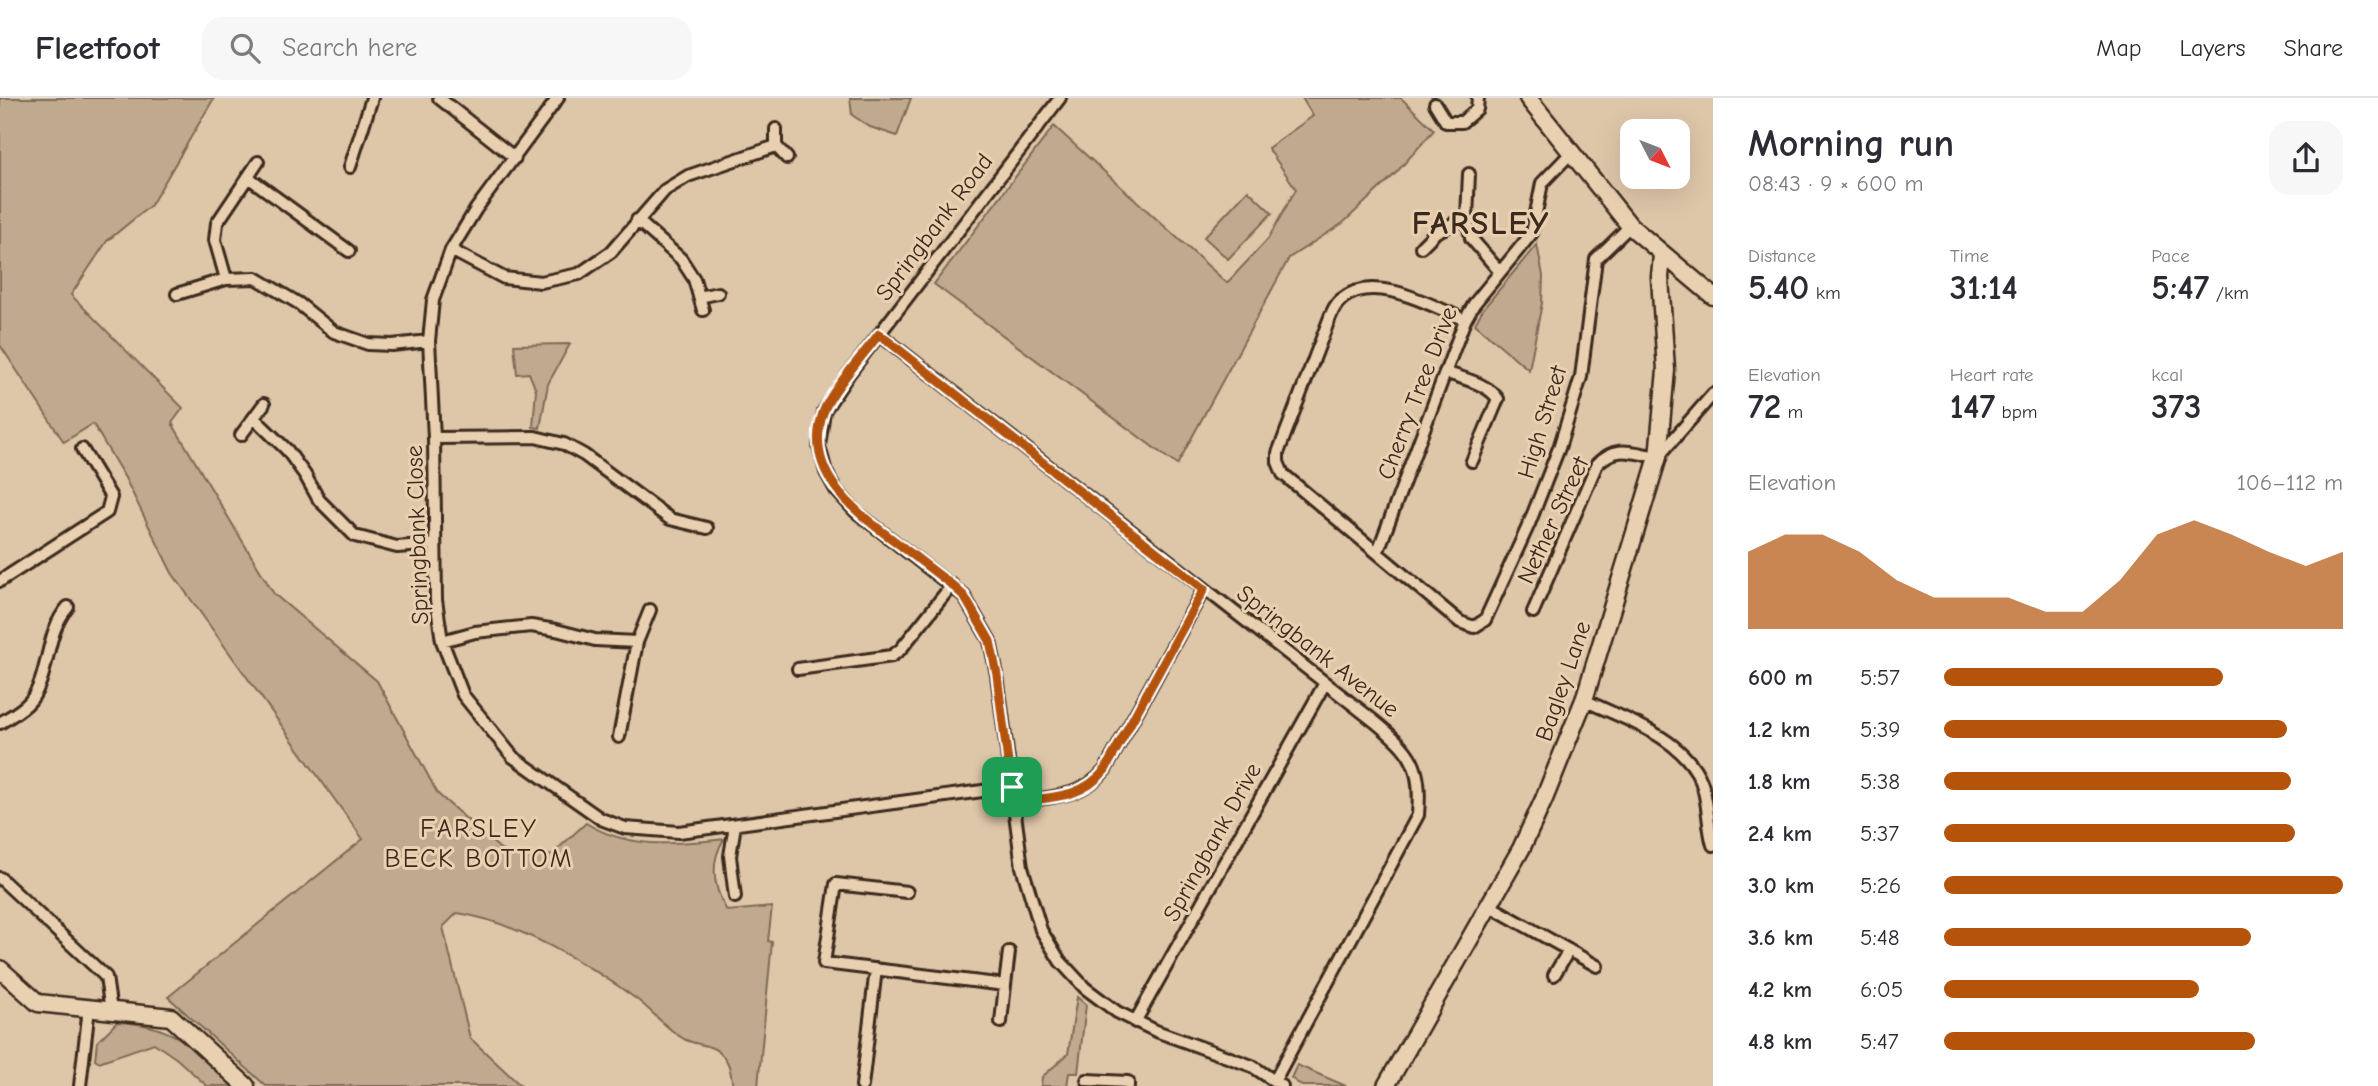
<!DOCTYPE html>
<html lang="en">
<head>
<meta charset="utf-8">
<style>
	:root { --surface:#fff; --page:#f7f7f7; --text:#2b2b33; --muted:#7c7c81; --line:#e1e1e2; --accent:#b45309 }
	body { margin:0; font-family:"Comic Neue",sans-serif; background:var(--page); color:var(--text); height:100vh; display:flex; flex-direction:column; font-size:26px; white-space:nowrap }
	* { box-sizing:border-box; margin:0 }
	p { font-size:23px; color:var(--muted) }
	.icon { flex:none; width:38px; height:38px; fill:none; stroke:currentColor; stroke-width:2; stroke-linecap:round; stroke-linejoin:round }
	.map { position:relative; flex:1; overflow:hidden }
	.panel { display:flex; flex-direction:column; background:var(--surface); width:665px }
	.panel>* { flex:none }
	.needle { width:46px; rotate:132deg }
	.tools { position:absolute; left:1620px; top:21px; display:grid; gap:14px }
	.tools a { display:grid; place-items:center; width:70px; height:70px; border-radius:14px; background:var(--surface); box-shadow:0 7px 28px #0002; font-size:35px }
	.pin { position:absolute; display:grid; place-items:center; width:60px; height:60px; color:#fff; margin:-30px; border-radius:14px; box-shadow:0 4px 10px #0006 }
	.round { display:grid; place-items:center; flex:none; width:74px; height:74px; border-radius:21px; background:var(--page) }
	.head { display:flex; align-items:center; justify-content:space-between; height:119px; padding:0 35px }
	h1 { font-size:38px; font-weight:800; line-height:52px }
	.stats { display:grid; grid-template-columns:repeat(3,1fr); gap:10px; height:119px; padding:7px 35px }
	.stats div { display:grid; align-content:center }
	.stats b { font-size:35px; font-weight:800 }
	.stats small { font-size:19px; font-weight:400 }
	.stats p { font-size:19px }
	.chart { height:196px; padding:14px 35px }
	.chart p { display:flex; justify-content:space-between }
	.chart svg { width:100%; height:126px; margin-top:7px; fill:var(--accent); opacity:.7 }
	ul { padding:0 35px; list-style:none; font-size:23px }
	li { display:grid; grid-template-columns:112px 84px 1fr; align-items:center; height:52px }
	li i { height:18px; border-radius:9px; background:var(--accent) }
	header { display:flex; align-items:center; gap:42px; box-sizing:border-box; height:98px; padding:0 35px; background:var(--surface); border-bottom:2px solid var(--line) }
	header strong { font-size:33px }
	nav { display:flex; gap:38px; margin-inline-start:auto; font-size:24px }
	.search { width:490px; height:63px; background:var(--page); display:flex; align-items:center; gap:18px; box-sizing:border-box; padding:0 24px; border-radius:21px; color:var(--muted); font-size:26px }
	main { display:flex; flex:1; min-height:0 }
	.map>svg:first-child { display:block }
	.green { fill:#c0a98f; stroke:#7e6a56; stroke-width:2 }
	.lines { fill:none; stroke-linecap:round; stroke-linejoin:round }
	.street-casing { stroke:#3b2a1e; stroke-width:16 }
	.secondary-casing { stroke:#3b2a1e; stroke-width:21 }
	.street { stroke:#e9d0b1; stroke-width:10 }
	.secondary { stroke:#e9d0b1; stroke-width:16 }
	.route-casing { stroke:#fff; stroke-width:14 }
	.route { stroke:#b45309; stroke-width:9 }
	.labels { text-anchor:middle; dominant-baseline:central; stroke-width:6; stroke-linejoin:round; paint-order:stroke }
	.street-label { font-size:24px; fill:#3b2a1e; stroke:#e9d0b1 }
	.neighbourhood-label { font-size:26px; letter-spacing:2px; fill:#3b2a1e; stroke:#e9d0b1 }
	.district-label { font-size:32px; font-weight:bold; letter-spacing:2px; fill:#3b2a1e; stroke:#e9d0b1 }
</style>
</head>
<body>
<header>
<strong>Fleetfoot</strong>
<div class="search"><svg class="icon" aria-label="search" viewBox="0 0 24 24"><circle cx="10" cy="10" r="6"/><path d="M15 15l6 6"/></svg>Search here</div>
<nav><a>Map</a><a>Layers</a><a>Share</a></nav>
</header>
<main>
<div class="map">
<svg width="1713" height="988" viewBox="0 0 1713 988">
	<rect width="100%" height="100%" fill="#dec6a8"/>
	<filter id="ink" filterUnits="userSpaceOnUse"><feTurbulence type="fractalNoise" baseFrequency=".0143" numOctaves="2"/><feDisplacementMap in="SourceGraphic" scale="14" xChannelSelector="R" yChannelSelector="G"/><feConvolveMatrix kernelMatrix="1 2 1 2 8 2 1 2 1" color-interpolation-filters="sRGB"/></filter>
	<g filter="url(#ink)">
		<!-- green -->
		<path class="green" d="M0,0H214L151,107L107,143L71,197L183,310L172,325L274,496L377,583L438,696L505,755L551,757L586,725C629,752 677,746 724,741C709,765 713,789 727,813L772,809L768,843L772,844L758,988H733C731,980 731,968 726,962C714,944 700,949 684,941C668,932 654,915 639,903C594,869 513,822 457,815L443,829L470,940L521,988H266L168,899L363,741L172,475L125,380L93,326L64,344L0,247Z
			M850,0H911L897,38L870,29L852,17Z
			M1302,0H1401L1434,32L1395,76L1343,125L1289,160L1177,367L934,186L1054,28L1227,185L1268,141L1296,91L1268,50L1313,18Z
			M1248,92L1272,115L1228,161L1204,139Z
			M1537,146L1543,178L1542,205L1529,272L1475,226L1483,211Z
			M570,246L548,286L540,330L533,329L536,292L529,275L517,276L514,247Z
			M1077,899L1086,907L1078,975H1069L1067,988H1041L1042,979L1068,956Z
			M117,924C176,926 195,951 235,988H207L177,961L154,945L99,964L95,961L97,944Z
			M1297,967L1346,988H1302L1291,980Z"/>
		<g class="lines">
			<!-- street casing -->
			<g class="street-casing">
				<path id="street" d="M439,0L515,60
					M558,0L476,111L451,152L433,202L429,243L434,340L436,502L442,543L463,597L513,659L601,721L625,730L679,734L1012,689
					M1060,0L848,277L824,313L819,348L826,374L836,392L855,413L964,498L990,543L997,577L1022,769L1041,832L1060,863L1085,890L1117,914L1156,933L1252,968L1282,988
					M1435,6L1446,24H1462L1477,11L1478,0
					M776,48V31
					M350,69L372,0
					M1469,76L1467,119L1471,140L1500,174
					M248,79L349,153
					M637,122L681,161L694,181L703,212
					M1421,149L1436,134L1467,119
					M451,152L504,180L541,184L579,176L611,154L665,92L688,78L776,48L787,60
					M226,181L215,142L217,125L258,64
					M177,196L226,181L256,180L298,205L334,234L368,246L392,247L429,243
					M699,199L718,195
					M1465,222C1432,208 1374,174 1342,201C1336,205 1333,212 1330,219L1278,355V364L1283,376L1460,524L1474,529L1485,522L1529,426L1559,350L1581,279L1596,161L1630,128
					M879,236L1374,623C1412,654 1422,667 1418,717L1275,982
					M1445,274C1463,281 1487,285 1498,301L1472,363
					M254,320L287,352L305,377L319,402L355,438L397,449L435,446
					M241,337L264,306
					M434,340L535,339L564,346L584,357L670,421L707,430
					M1378,453L1465,222L1474,206L1532,135L1542,85L1571,55
					M0,483L107,414L111,399L82,351
					M1533,514L1597,366C1617,346 1632,355 1658,359L1713,296
					M442,543L475,534L531,528L556,532L595,542L637,544
					M798,571L892,558L901,551L952,487
					M1584,602C1624,621 1683,639 1701,683C1709,703 1707,727 1713,747
					M0,625C11,618 23,612 31,602C50,577 45,534 68,509
					M619,639L637,544L650,512
					M1013,704C1048,699 1081,701 1105,672L1204,491
					M0,780L106,879L111,913
					M907,794L836,786L824,865L1005,887L1009,854
					M735,799L730,758L735,727
					M1490,808L1597,868
					M1554,877L1569,852
					M1001,924L1005,887
					M1135,924L1325,585
					M1087,982L1128,984V988
					M80,988L89,910
					M862,988L876,871"/>
			</g>
			<!-- secondary casing -->
			<g class="secondary-casing">
				<path id="secondary" d="M1528,0L1630,128L1713,198
					M0,871L38,905L171,919L246,988
					M1386,988L1521,751L1544,701L1584,602L1658,359L1666,272L1660,179L1662,157"/>
			</g>
			<!-- street -->
			<use href="#street" class="street"/>
			<!-- secondary -->
			<use href="#secondary" class="secondary"/>
		</g>
	</g>
	<g class="lines" filter="url(#ink)">
		<!-- route casing -->
		<g class="route-casing">
			<path id="route" d="M879,236L1204,491L1105,672C1081,702 1048,699 1013,704L997,577L990,543L964,498L952,487C932,472 912,456 892,441C852,411 803,373 823,315C830,294 865,255 879,236Z"/>
		</g>
		<!-- route -->
		<use href="#route" class="route"/>
	</g>
	<g class="labels">
		<!-- street labels -->
		<g class="street-label">
			<text transform="translate(934 129) rotate(-53)">Springbank Road</text>
			<text transform="translate(1417 295) rotate(-69)">Cherry Tree Drive</text>
			<text transform="translate(1542 324) rotate(-73)">High Street</text>
			<text transform="translate(1553 422) rotate(-65)">Nether Street</text>
			<text transform="translate(417 437) rotate(-92)">Springbank Close</text>
			<text transform="translate(1318 553) rotate(38)">Springbank Avenue</text>
			<text transform="translate(1563 583) rotate(-71)">Bagley Lane</text>
			<text transform="translate(1212 744) rotate(-61)">Springbank Drive</text>
		</g>
		<!-- neighbourhood labels -->
		<g class="neighbourhood-label">
			<text x="479" y="731">FARSLEY<tspan x="479" dy="30">BECK BOTTOM</tspan></text>
		</g>
		<!-- district labels -->
		<g class="district-label">
			<text x="1481" y="125">FARSLEY</text>
		</g>
	</g>
</svg>
<div class="tools">
<a><svg class="needle" viewBox="-14 -14 28 28"><path d="M0-13l5 13h-10z" fill="#e53935"/><path d="M0 13l5-13h-10z" fill="#7c7c81"/></svg></a>
</div>
<div class="pin" style="left:1012px;top:689px;background:#1e9e55"><svg class="icon" aria-label="arrive" viewBox="0 0 24 24"><path d="M6 21V4h12l-3 4 3 4H6"/></svg></div>
</div>
<section class="panel">
<div class="head"><div><h1>Morning run</h1><p>08:43 · 9 × 600 m</p></div><a class="round"><svg class="icon" aria-label="share" viewBox="0 0 24 24"><path d="M12 15V3M7 8l5-5 5 5M5 13v7h14v-7"/></svg></a></div>
<div class="stats">
<div><p>Distance</p><b>5.40<small> km</small></b></div>
<div><p>Time</p><b>31:14</b></div>
<div><p>Pace</p><b>5:47<small> /km</small></b></div>
</div>
<div class="stats">
<div><p>Elevation</p><b>72<small> m</small></b></div>
<div><p>Heart rate</p><b>147<small> bpm</small></b></div>
<div><p>kcal</p><b>373</b></div>
</div>
<div class="chart"><p><span>Elevation</span>106–112 m</p>
<svg viewBox="0 0 160 44" preserveAspectRatio="none"><path d="M0 44V17L10 11L20 11L30 17L40 27L50 33L60 33L70 33L80 38L90 38L100 27L110 11L120 6L130 11L140 17L150 22L160 17V44z"/></svg>
</div>
<ul>
<li><b>600 m</b>5:57<i style="width:70%"></i></li>
<li><b>1.2 km</b>5:39<i style="width:86%"></i></li>
<li><b>1.8 km</b>5:38<i style="width:87%"></i></li>
<li><b>2.4 km</b>5:37<i style="width:88%"></i></li>
<li><b>3.0 km</b>5:26<i style="width:100%"></i></li>
<li><b>3.6 km</b>5:48<i style="width:77%"></i></li>
<li><b>4.2 km</b>6:05<i style="width:64%"></i></li>
<li><b>4.8 km</b>5:47<i style="width:78%"></i></li>
</ul>
</section>
</main>
</body>
</html>
